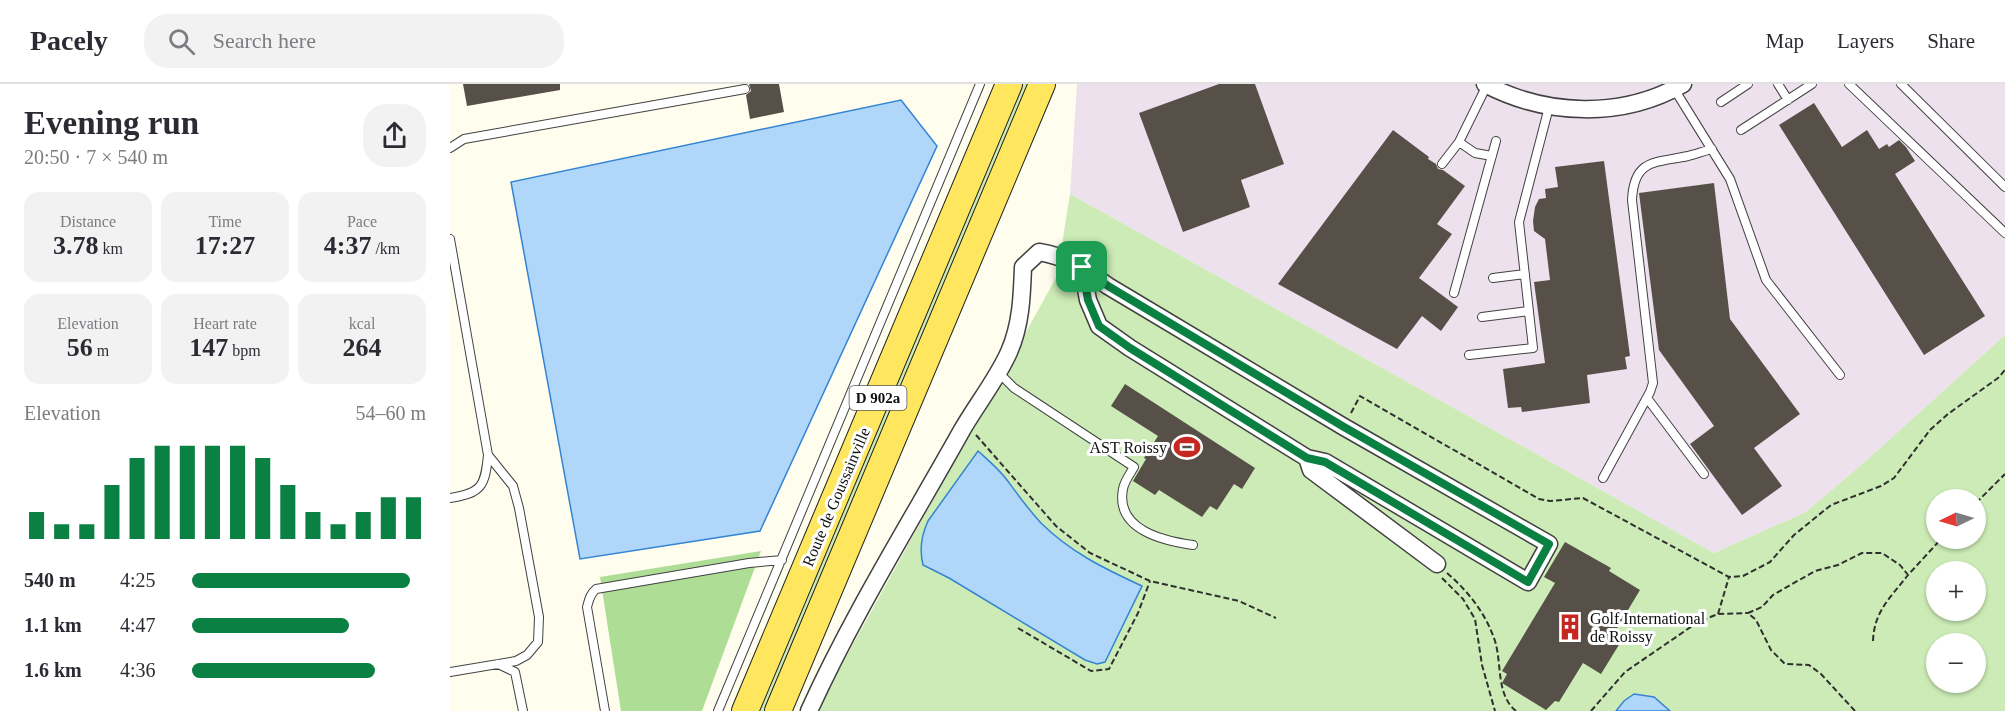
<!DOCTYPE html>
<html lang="en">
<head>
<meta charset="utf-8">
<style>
	:root { --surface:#fff; --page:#f2f2f3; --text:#2b2b33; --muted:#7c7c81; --line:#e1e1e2; --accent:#0b8043 }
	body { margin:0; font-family:Georgia,serif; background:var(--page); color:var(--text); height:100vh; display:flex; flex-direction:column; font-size:22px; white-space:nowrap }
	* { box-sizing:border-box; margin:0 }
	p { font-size:20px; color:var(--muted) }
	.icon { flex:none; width:33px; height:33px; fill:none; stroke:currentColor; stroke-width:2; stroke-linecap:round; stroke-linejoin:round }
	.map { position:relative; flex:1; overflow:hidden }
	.panel { display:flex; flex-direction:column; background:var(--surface); width:450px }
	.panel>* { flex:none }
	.needle { width:39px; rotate:265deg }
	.fabs { position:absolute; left:1476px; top:405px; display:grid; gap:12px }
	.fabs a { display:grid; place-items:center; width:60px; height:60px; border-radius:50%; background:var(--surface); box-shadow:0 2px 4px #0004; font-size:30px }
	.pin { position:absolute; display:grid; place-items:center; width:51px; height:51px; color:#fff; margin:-26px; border-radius:12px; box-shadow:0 3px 9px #0006 }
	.round { display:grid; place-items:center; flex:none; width:63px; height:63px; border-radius:24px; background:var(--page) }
	.head { display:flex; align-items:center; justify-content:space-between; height:102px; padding:0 24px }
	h1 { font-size:33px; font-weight:800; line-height:45px }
	.stats { display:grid; grid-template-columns:repeat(3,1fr); gap:9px; height:102px; padding:6px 24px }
	.stats div { display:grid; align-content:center; border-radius:15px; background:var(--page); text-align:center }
	.stats b { font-size:26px; font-weight:800 }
	.stats small { font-size:16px; font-weight:400 }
	.stats p { font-size:16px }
	.chart { height:168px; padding:12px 24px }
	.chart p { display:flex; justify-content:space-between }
	.chart svg { width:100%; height:108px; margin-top:6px; stroke:var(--accent); stroke-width:6 }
	ul { padding:0 24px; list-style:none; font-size:20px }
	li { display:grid; grid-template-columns:96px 72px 1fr; align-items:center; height:45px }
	li i { height:15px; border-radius:8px; background:var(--accent) }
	header { display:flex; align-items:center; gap:36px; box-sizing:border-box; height:84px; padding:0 30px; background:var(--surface); border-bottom:2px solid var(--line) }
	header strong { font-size:28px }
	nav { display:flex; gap:33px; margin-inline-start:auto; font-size:21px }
	.search { width:420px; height:54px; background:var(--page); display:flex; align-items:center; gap:15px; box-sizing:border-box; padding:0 21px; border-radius:24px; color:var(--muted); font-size:22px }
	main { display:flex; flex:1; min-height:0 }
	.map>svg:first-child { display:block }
	.industrial { fill:#ede1ed }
	.green { fill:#ccebb6; fill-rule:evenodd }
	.forest { fill:#aedd95 }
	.water { fill:#b0d7f9; stroke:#3484d3; stroke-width:1.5 }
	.building { fill:#575049 }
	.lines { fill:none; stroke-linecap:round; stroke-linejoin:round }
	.lane-casing { stroke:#414141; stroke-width:10 }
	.street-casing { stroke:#414141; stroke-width:19 }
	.primary-casing { stroke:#1f1f1f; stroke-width:28 }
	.path { stroke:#303030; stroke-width:2; stroke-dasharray:6 3; stroke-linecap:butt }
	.lane { stroke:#fff; stroke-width:8 }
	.street { stroke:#fff; stroke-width:16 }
	.primary { stroke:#fee75f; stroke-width:26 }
	.route-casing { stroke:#fff; stroke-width:12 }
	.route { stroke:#0b8043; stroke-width:8 }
	.labels { text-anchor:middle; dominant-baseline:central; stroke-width:6; stroke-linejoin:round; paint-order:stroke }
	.shield { fill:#fff; stroke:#565656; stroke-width:1.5 }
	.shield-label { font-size:15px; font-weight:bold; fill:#0e0e0e }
	.poi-label { font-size:16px; fill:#0e0e0e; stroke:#fff; text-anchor:end }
	.street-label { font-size:16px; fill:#0e0e0e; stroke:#fff }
</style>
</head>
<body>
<header>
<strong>Pacely</strong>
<div class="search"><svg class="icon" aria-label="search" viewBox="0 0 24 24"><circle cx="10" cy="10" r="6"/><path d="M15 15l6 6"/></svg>Search here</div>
<nav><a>Map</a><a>Layers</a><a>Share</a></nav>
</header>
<main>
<section class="panel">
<div class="head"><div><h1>Evening run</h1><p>20:50 · 7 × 540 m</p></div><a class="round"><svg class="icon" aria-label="share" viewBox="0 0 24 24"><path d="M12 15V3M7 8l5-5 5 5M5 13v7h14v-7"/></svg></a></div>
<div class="stats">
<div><p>Distance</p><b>3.78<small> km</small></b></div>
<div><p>Time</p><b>17:27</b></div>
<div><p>Pace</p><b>4:37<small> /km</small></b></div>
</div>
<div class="stats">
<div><p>Elevation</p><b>56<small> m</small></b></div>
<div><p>Heart rate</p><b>147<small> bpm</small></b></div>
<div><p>kcal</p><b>264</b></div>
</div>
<div class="chart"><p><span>Elevation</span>54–60 m</p>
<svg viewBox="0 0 160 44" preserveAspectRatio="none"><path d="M5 44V33M15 44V38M25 44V38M35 44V22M45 44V11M55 44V6M65 44V6M75 44V6M85 44V6M95 44V11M105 44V22M115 44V33M125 44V38M135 44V33M145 44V27M155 44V27"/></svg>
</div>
<ul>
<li><b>540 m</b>4:25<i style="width:93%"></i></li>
<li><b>1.1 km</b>4:47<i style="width:67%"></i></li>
<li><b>1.6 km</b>4:36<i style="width:78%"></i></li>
</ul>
</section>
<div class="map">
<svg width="1555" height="627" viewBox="0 0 1555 627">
	<rect width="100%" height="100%" fill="#fffdee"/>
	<!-- industrial -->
	<path class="industrial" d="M627,0H1555V251L1417,376L1356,428L1264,469L620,110Z"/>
	<!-- green -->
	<path class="green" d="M566,0H583L322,627H303Z
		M620,110L1264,469L1356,428L1417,376L1555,251V627H366L607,192ZM1486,416H1526V454H1486ZM1486,488H1526V526H1486ZM1486,560H1526V598H1486Z"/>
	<!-- forest -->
	<path class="forest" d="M311,467L252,627H171L150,493Z"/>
	<!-- water -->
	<path class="water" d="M451,16L487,62L310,447L130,475L61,98Z
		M528,367C538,376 549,385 557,396C568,411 578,425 591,439C620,468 655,485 692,502L655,578L647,580L635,576L499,494L473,481C469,465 471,452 478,437Z
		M1184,610L1204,613L1220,627H1166L1174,617Z"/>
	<!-- building -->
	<path class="building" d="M13,0H110V6L17,22Z
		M299,0H329L334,28L300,35L296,11L301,7Z
		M769,0H805L834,80L791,96L800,123L733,148L689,29Z
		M1364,19L1392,63L1417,46L1429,65L1437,60L1439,63L1449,56L1456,63L1465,77L1445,90L1535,232L1474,271L1329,41Z
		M943,46L979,73L978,75L986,80L988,85L993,86L1015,102L987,140L1002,150L969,194L1008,223L991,247L972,232L947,265L828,200Z
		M1154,77L1180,272L1175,273L1177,285L1137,291L1140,319L1072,328L1071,323L1058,324L1053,285L1095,279L1084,198L1100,196L1095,155L1084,147L1083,137L1085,123L1089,115L1096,114L1095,105L1108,103L1105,83Z
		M1264,99L1280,235L1350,330L1304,364L1332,402L1292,431L1240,360L1264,342L1209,266L1189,109Z
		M675,300L805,384L792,405L784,400L767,426L760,422L752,433L709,406L705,411L683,397L696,375L694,374L708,352L661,322Z
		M1115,458L1161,484L1159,487L1190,506L1166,546L1175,551L1151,590L1133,579L1109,618L1105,617L1096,626L1052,599L1057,590L1052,587L1105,499L1094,493Z"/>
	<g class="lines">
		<!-- lane casing -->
		<g class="lane-casing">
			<path id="lane" d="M1328,0L1338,16
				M1399,0L1555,149
				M1451,0L1555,103
				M1223,3L1280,95L1316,196L1390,291
				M1271,18L1298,0
				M1291,46L1362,0
				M1009,58L1025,69L1042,72
				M0,64L14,55L295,5
				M992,80L1009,58L1037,1
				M0,155L38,371L63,402L69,424L89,533L88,558L77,571L66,577L0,588
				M1043,194L1075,190
				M1004,209L1046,57
				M1032,233L1079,227
				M1019,271L1083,264L1069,138L1099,23
				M548,288L564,304L684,383C680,390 674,398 673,405C665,446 714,457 743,461
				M1197,314L1254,390
				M1153,394L1200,308L1203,299L1182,116C1184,74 1206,79 1238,72C1246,70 1254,67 1262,65
				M0,414C32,409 35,402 38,371
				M48,580L65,588L73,627
				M155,627L137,523C139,516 140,510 146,505L299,479L332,476
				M268,627L530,0"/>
		</g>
		<!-- street casing -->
		<g class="street-casing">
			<path id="street" d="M1035,0C1096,32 1172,35 1233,0
				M857,374L861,386L987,480
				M359,627C403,530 460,439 512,346C527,320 547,295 559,268C571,241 572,212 573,183L589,168C616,172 636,186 658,202L894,343L1099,460L1078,498L875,378L857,374L680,264L649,242L638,216L632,183"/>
		</g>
		<!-- primary casing -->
		<g class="primary-casing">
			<path id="primary" d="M295,627L559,0
				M328,627L592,0"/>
		</g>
		<!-- path -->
		<path class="path" d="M901,329L910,312L1089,415L1100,417L1133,414L1279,493L1293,492L1320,478L1344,451L1381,421L1431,402L1444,394L1480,346L1498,330L1548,294L1555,286
			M526,351L606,442L640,469L700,497L789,517L826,534
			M1526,419L1555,390
			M997,489C1019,508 1036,530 1045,557C1052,580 1046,611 1066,627
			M992,494L1013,515L1025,535L1032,581L1045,627
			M1268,530L1279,493
			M568,544L641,587L659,585L688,529L700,497
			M1423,557C1424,527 1441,513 1458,491
			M1141,627L1175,588L1248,538L1268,530L1298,529
			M1405,627L1371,590L1359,581L1335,580L1321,566L1306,536L1298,529L1312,523L1323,511L1365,487L1388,481L1412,469H1432L1450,481L1458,491L1492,454"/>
		<!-- lane -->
		<use href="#lane" class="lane"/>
		<!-- street -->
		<use href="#street" class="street"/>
		<!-- primary -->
		<use href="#primary" class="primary"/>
	</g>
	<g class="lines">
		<!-- route casing -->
		<g class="route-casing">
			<path id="route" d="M632,183L658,202L894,343L1099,460L1078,498L875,378L857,374L680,264L649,242L638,216Z"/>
		</g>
		<!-- route -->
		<use href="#route" class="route"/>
	</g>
	<!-- icons -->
	<defs>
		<g id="stadium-bare" transform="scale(2.07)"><path d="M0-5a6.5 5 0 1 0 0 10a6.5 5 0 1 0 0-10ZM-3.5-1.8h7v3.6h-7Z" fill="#c42820" stroke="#fff" stroke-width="2.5" paint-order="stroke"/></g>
		<g id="building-bare" transform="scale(2.07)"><path d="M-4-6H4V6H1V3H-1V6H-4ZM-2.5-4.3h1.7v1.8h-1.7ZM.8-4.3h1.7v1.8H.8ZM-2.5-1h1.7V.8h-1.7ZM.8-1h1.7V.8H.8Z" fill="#c42820" stroke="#fff" stroke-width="2.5" paint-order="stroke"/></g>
	</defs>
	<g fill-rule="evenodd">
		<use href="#stadium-bare" x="737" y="363"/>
		<use href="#building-bare" x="1120" y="543"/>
	</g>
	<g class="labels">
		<!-- shield labels -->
		<rect class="shield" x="399.5" y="302" width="57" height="24" rx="4.5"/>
		<g class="shield-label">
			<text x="428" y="314">D 902a</text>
		</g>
		<!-- poi labels -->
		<g class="poi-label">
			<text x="717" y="363">AST Roissy</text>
			<text x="1140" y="534" text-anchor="start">Golf International<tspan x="1140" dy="18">de Roissy</tspan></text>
		</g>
		<!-- street labels -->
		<g class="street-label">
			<text transform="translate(386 413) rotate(-67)">Route de Goussainville</text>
		</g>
	</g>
</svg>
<div class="fabs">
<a><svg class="needle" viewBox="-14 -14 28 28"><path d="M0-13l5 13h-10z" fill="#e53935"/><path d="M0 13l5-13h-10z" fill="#7c7c81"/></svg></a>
<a>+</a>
<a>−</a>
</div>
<div class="pin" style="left:632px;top:183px;background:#1e9e55"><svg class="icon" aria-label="arrive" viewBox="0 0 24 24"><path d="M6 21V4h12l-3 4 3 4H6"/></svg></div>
</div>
</main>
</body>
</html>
